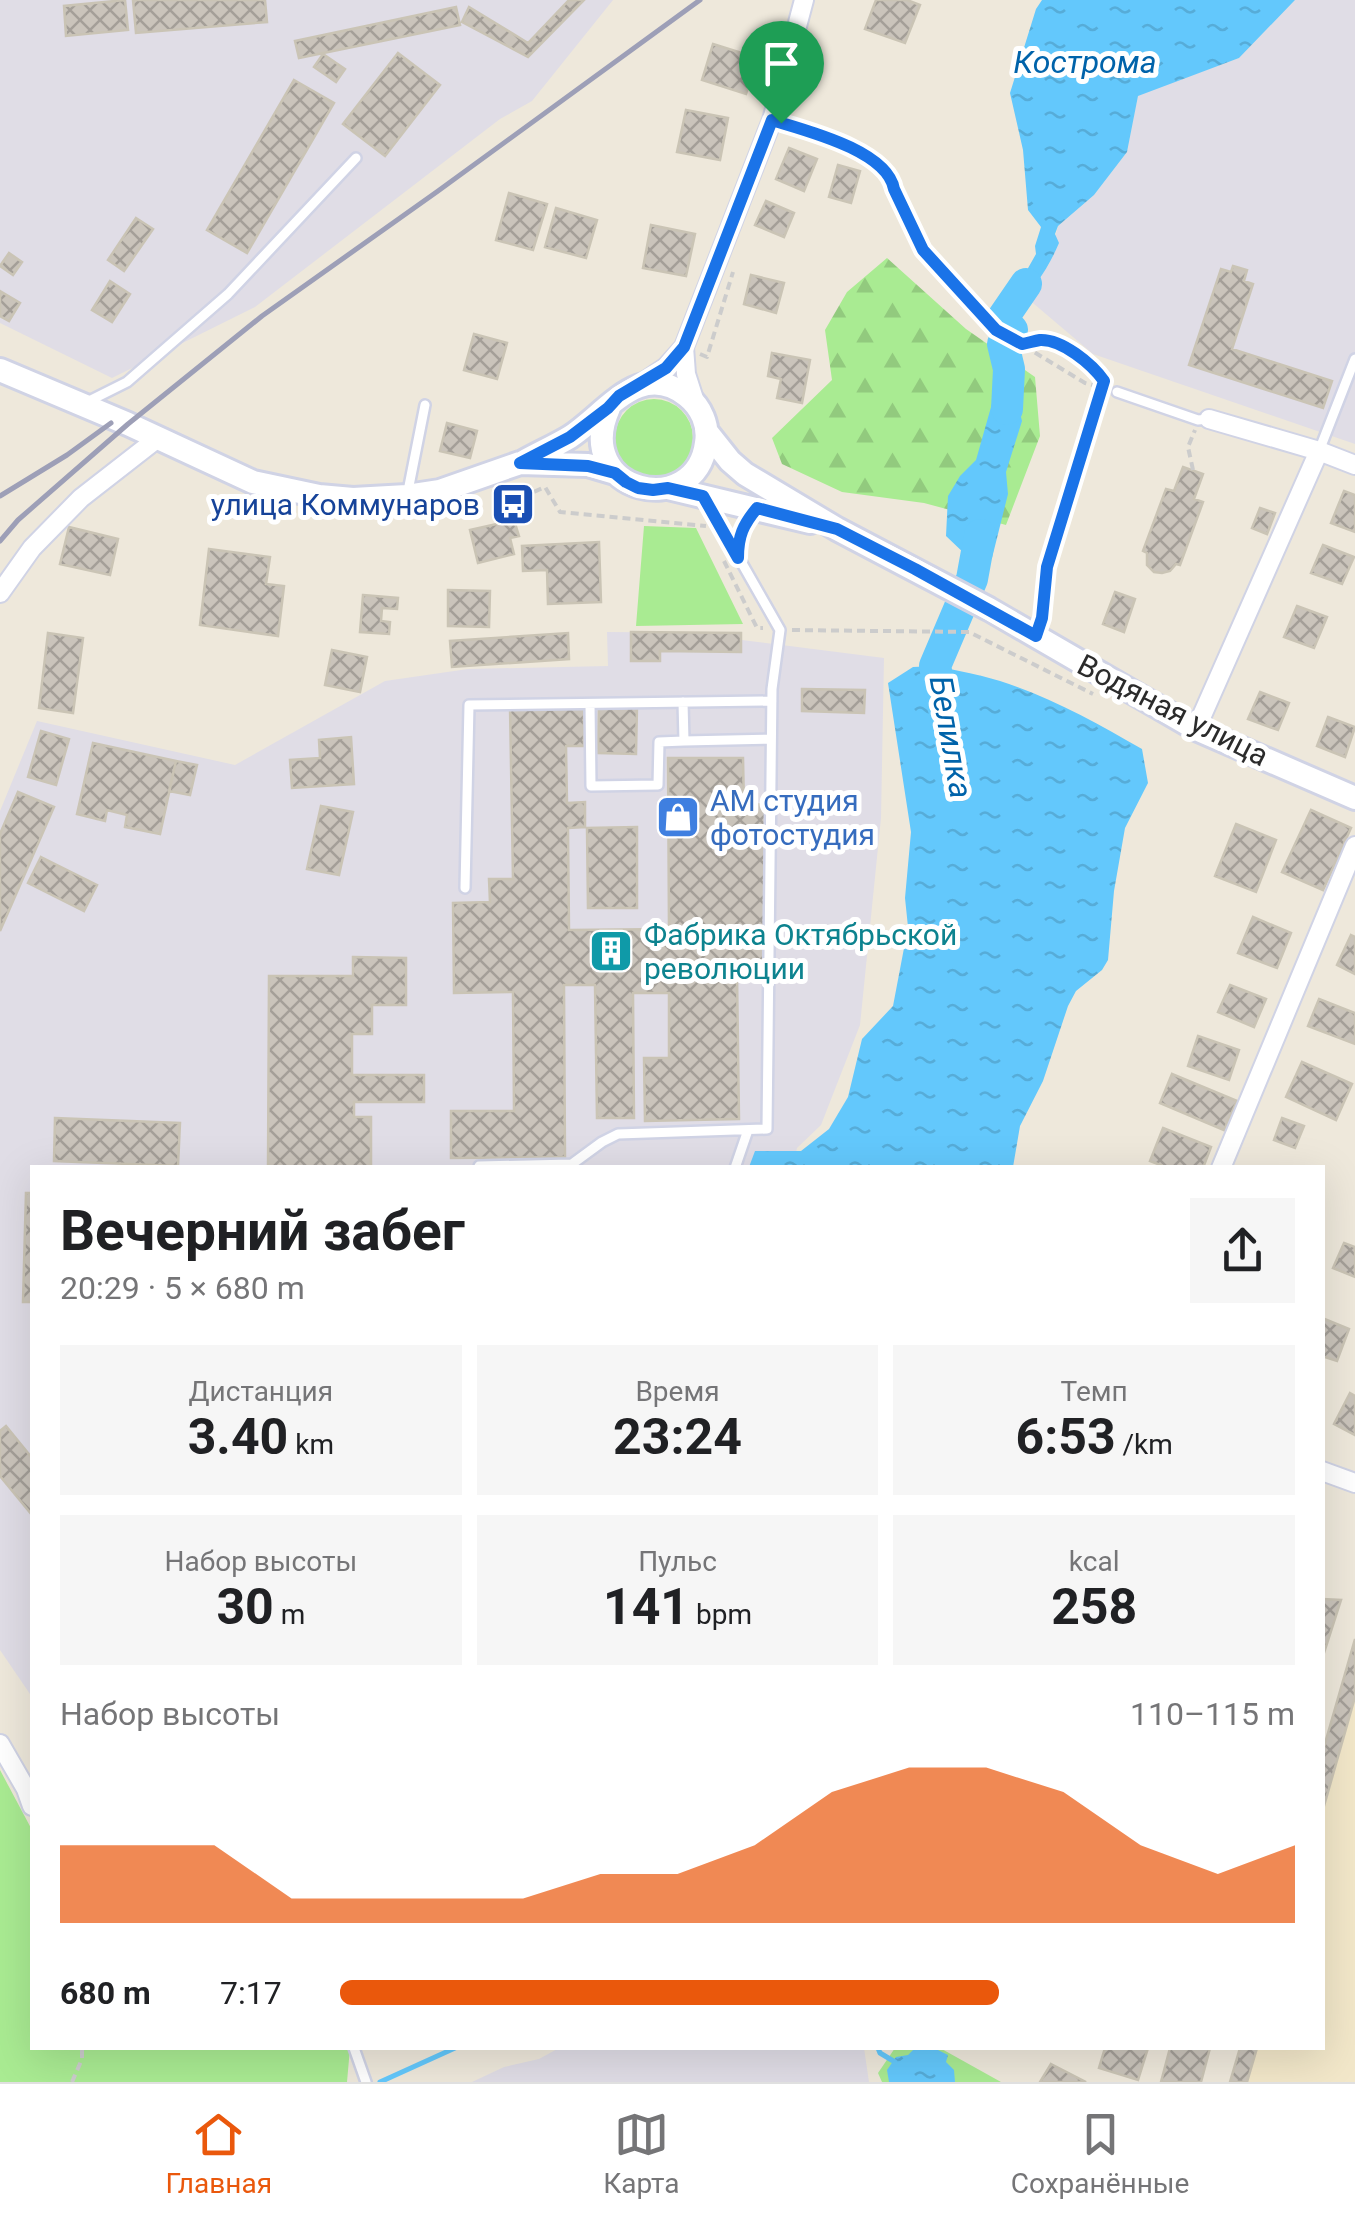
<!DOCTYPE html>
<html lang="ru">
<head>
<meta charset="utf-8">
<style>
	:root { --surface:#fff; --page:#f6f6f6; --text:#202124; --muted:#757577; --line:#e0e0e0; --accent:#ea580c }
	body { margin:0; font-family:Roboto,sans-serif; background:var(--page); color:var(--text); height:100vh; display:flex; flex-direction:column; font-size:38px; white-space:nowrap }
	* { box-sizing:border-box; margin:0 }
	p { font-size:32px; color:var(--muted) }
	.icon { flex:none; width:55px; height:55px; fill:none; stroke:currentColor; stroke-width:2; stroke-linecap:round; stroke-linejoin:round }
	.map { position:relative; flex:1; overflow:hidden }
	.details { position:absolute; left:30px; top:1165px; width:1295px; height:885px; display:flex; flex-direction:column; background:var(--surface); border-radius:0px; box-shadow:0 10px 40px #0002 }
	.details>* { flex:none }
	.pin { position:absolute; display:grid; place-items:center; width:85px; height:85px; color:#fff; margin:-102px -42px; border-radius:50% 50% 50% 0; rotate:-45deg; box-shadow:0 0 10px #0007 }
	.pin .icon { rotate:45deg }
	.round { display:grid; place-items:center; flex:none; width:105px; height:105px; border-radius:0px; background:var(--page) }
	.headline { display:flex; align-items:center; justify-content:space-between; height:170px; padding:0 30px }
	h1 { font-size:55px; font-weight:700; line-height:75px }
	.figures { display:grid; grid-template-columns:repeat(3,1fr); gap:15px; height:170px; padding:10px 30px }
	.figures div { display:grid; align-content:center; border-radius:0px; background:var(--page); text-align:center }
	.figures b { font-size:50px; font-weight:700 }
	.figures small { font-size:28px; font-weight:400 }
	.figures p { font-size:28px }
	.chart { height:280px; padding:20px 30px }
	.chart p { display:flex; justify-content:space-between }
	.chart svg { width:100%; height:180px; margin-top:10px; fill:var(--accent); opacity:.7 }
	ul { padding:0 30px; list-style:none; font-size:32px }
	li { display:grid; grid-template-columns:160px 120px 1fr; align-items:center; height:75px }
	li i { height:25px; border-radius:12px; background:var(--accent) }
	.tab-bar { display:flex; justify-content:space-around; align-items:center; height:140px; border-top:2px solid var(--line); background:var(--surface); font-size:28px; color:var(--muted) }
	.tab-bar a { display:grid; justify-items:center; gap:5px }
	.tab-bar .active { color:var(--accent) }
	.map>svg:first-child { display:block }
	.industrial { fill:#e0dde6 }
	.education { fill:#f2e7c9 }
	.grass { fill:#a9eb92 }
	.forest { fill:url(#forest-firs) }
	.water { fill:url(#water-ripples) }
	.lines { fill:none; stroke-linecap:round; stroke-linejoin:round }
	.stream { stroke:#63c8fc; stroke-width:5 }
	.river { stroke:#63c8fc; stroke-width:32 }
	.building { fill:url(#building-cross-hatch); stroke:#cac4b5; stroke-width:2.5 }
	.lane-casing { stroke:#d0d3e5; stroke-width:14 }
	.street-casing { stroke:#d0d3e5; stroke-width:22 }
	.secondary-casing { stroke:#d0d3e5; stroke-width:28 }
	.path { stroke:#ccc; stroke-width:4; stroke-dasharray:8 5; stroke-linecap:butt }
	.lane { stroke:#fff; stroke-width:9 }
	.street { stroke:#fff; stroke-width:18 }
	.secondary { stroke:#fff; stroke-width:22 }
	.rail { stroke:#9d9fb7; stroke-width:5 }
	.route-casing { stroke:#fff; stroke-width:20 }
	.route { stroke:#1a73e8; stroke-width:12 }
	.labels { text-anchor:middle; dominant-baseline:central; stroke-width:10; stroke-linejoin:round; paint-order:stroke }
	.transit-label { font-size:30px; fill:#164399; stroke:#fff; text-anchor:end }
	.street-label { font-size:30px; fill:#2b2b2b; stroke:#fff }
	.shop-label { font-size:30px; fill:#366cbe; stroke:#fff; text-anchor:start }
	.culture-label { font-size:30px; fill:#0d838f; stroke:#fff; text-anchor:start }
	.water-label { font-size:32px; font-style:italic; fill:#0063aa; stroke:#fff }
</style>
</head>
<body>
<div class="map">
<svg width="1355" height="2082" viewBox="0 0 1355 2082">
	<defs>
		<pattern id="forest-firs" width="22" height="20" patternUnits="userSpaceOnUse" patternTransform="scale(2.5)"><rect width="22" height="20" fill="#a9eb92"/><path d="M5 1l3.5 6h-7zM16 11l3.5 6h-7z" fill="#92ca7e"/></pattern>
		<pattern id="water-ripples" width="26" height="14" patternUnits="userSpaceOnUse" patternTransform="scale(2.5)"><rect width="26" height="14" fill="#63c8fc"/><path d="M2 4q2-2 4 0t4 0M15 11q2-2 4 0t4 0" fill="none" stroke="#56acd8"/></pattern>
		<pattern id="building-cross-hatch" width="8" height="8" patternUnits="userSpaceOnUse" patternTransform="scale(2.5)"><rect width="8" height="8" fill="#cac4bb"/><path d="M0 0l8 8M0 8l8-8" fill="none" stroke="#a49f98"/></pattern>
	</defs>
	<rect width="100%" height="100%" fill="#eee8db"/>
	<!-- industrial -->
	<path class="industrial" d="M0,0H613L532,101L500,119L255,307L112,378L0,323Z
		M1295,0H1355V444L1093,354L1027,298L1049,264L1058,226L1094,195L1127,152L1138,95L1239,58Z
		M607,632L741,633L742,640L884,658L881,818L860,1025L821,1125L797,1148L793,1167L32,1168V1697L0,1650V811L37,721L235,765L385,681L468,669L608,666Z
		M559,2048H864L869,2082H472L504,2067L539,2059Z"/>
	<!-- education -->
	<path class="education" d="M1355,1697V2082H1247L1257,2048H1322L1323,1813Z"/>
	<!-- grass -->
	<path class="grass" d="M615 438a39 39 0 1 1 78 0a39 39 0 1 1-78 0Z
		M644,526L696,528L743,624L636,626Z
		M0,1770L32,1830V2048H350L347,2082H0Z
		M895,2048H940L1001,2082H882L878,2073Z"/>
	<!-- forest -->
	<path class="forest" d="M887,258L966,329L1035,377L1040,436L1006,525L924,503L842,492L782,464L772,438L832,380L825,330L847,292Z"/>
	<!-- water -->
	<path class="water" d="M1042,0H1295L1239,58L1138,96L1127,152L1094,195L1058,226L1055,234L1059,243C1046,274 1028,297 1002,319L1000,304L1023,277L1036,254L1035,246L1041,227L1028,210L1023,150L1010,93L1036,9Z
		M1009,369L1022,421L1006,472L1008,494L992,558L978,580L972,579L967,556L946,536L948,496L960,476L976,460L993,400Z
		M935,666C950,669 966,672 982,676C1038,690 1092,720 1142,749L1148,783L1125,828L1114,891L1108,960L1102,970L1076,991L1068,1006L1043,1081L1020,1126L1013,1167H749L755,1151H801L829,1129L848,1097L862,1039L893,1006L908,927L905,898L911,832L888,683L913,667Z
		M915,2048H934L948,2055L946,2062L954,2070L955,2082H889L887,2070L896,2057L908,2055Z"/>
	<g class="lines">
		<!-- stream -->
		<path class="stream" d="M878,2048L880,2053L895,2062
			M380,2082L455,2048"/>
		<!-- river -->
		<path class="river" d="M1007,409L1009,369L1003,344L1012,330L1002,319L1026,284
			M943,706L935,666L972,579L980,535"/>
	</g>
	<!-- building -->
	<path class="building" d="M125,0L128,30L66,36L64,6Z
		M133,0H265L267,22L136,33Z
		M569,0H584L528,57L462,22L469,7L528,43Z
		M876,0H907L920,5L905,43L865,29Z
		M456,7L460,25L299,58L295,41Z
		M713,44L758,58L746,94L702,80Z
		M398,53L440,85L385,156L343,124Z
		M323,54L345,69L336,82L314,67Z
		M294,80L334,103L247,253L207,230Z
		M686,110L728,118L720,160L677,152Z
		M789,148L817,159L804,191L776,179Z
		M838,165L860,171L851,203L829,197Z
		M509,193L547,204L533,250L496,240Z
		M766,201L794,213L784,237L755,225Z
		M556,208L597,220L586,258L545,247Z
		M136,218L153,229L124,271L108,260Z
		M651,225L695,234L686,276L643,268Z
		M9,253L22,262L13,275L0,266Z
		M1233,266L1247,270L1244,281L1253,284L1232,349L1332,381L1323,408L1189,365L1221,269L1231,272Z
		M751,275L784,283L776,313L744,304Z
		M110,281L130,294L112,322L92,310Z
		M0,291L20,303L9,321L0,316Z
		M474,334L507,343L497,379L464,370Z
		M772,353L810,360L802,403L777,398L781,379L768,376Z
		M447,423L477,431L470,458L440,451Z
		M1183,467L1203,474L1194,499L1203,502L1180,565L1176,564L1170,571L1162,573L1154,572L1147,565V553L1143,551L1166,489L1174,491Z
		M1344,491L1355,495V532L1331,523Z
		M1260,508L1275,513L1267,534L1252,528Z
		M514,520L519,536L510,538L514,554L478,563L470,530Z
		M69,527L118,539L110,575L60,564Z
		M599,542L601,602L548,604L547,570L523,571L522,546Z
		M1323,545L1354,557L1342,584L1311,573Z
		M209,549L270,557L266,584L284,586L278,636L200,625Z
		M448,590L490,591L489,627L448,626Z
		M1115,592L1135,599L1124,632L1103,624Z
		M363,595L398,598L397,609L382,608L381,621L390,622L389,634L360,632Z
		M1297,606L1327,617L1314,648L1284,637Z
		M631,632L741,633V652L660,651V661H631Z
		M48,633L83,638L73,713L39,708Z
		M568,633L569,659L452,667L450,641Z
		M332,650L367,657L360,692L325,685Z
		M802,689L865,690L864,713L802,711Z
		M1260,692L1289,703L1278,730L1248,719Z
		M599,705L637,706L636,754L598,753Z
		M510,707H584V746H566L567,803L585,802V827L568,828L569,930L669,929L668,758H743L744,805L767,804L769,972L737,973L739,1119L645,1121L644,1058H669V993H633L634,1118H597L595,985H564L565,1157L451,1158V1111H514L513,992L454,993L453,903L490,902L489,879H513Z
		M1328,717L1355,727L1345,757L1317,746Z
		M41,731L69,739L56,785L28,777Z
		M351,737L354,784L292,788L290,760L320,758L319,740Z
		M93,743L176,761L160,834L125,827L127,815L107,810L105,821L77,814Z
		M176,761L197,765L190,795L169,791Z
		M18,792L54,807L0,931V834Z
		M321,806L353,812L339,875L307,869Z
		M1311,810L1351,828L1323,890L1282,872Z
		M1236,824L1276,840L1256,892L1215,876Z
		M637,827V908H588L587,828Z
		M41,857L97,885L84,911L28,883Z
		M1253,917L1291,933L1277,968L1238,953Z
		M1351,935L1355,937V974L1337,965Z
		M353,957L406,958V1005H372V1034H352V1075H424V1102H354V1117H371V1168H268L269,976H353Z
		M1230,985L1266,999L1254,1027L1218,1012Z
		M1319,999L1355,1013V1044L1308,1026Z
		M1198,1036L1239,1050L1229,1080L1188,1066Z
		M1302,1062L1352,1084L1336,1120L1286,1097Z
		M1172,1074L1237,1101L1224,1130L1160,1103Z
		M55,1118L180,1123L178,1166L54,1161Z
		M1282,1118L1304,1126L1295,1148L1274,1140Z
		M1163,1128L1211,1147L1203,1168H1168L1150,1161Z
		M26,1193H32V1302H23Z
		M1344,1243L1355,1247V1277L1333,1268Z
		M1322,1318L1349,1329L1337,1361L1322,1356Z
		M1350,1393L1355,1396V1435L1334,1424Z
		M6,1426L32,1458V1515L0,1476V1431Z
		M1322,1599L1341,1600L1322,1659Z
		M1355,1639V1697L1322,1813V1754Z
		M1105,2048H1148L1138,2080L1099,2068Z
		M1170,2048H1210L1201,2082H1161Z
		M1240,2048H1257L1247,2082H1230Z
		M1051,2064L1086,2082H1040Z"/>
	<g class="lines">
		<!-- lane casing -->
		<g class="lane-casing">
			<path id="lane" d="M1117,392L1198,420L1209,419
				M85,403L127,382L228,294L356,158
				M1319,451L1355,359
				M407,496L425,405
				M738,556C738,536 742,526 754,511
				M683,702L684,741L771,739
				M590,704L591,786L658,785L659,742L684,741
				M465,888L469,705L772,701
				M479,1166L572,1164L602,1142L618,1134L767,1129L772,689L780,630L706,500
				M735,1168L748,1130
				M354,2048L366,2082"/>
		</g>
		<!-- street casing -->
		<g class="street-casing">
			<path id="street" d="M684,347L686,374L695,402
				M641,384L666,367L684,347L772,120L804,0
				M1209,419L1319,451L1355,465
				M0,593L32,548L81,498L158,438
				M1196,729L1319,451
				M1221,1168L1355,846
				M1322,1471L1355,1483
				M0,1744L26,1789L32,1806"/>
		</g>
		<!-- secondary casing -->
		<g class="secondary-casing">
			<path id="secondary" d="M0,370L128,424L253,482L319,496L353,499L407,496L440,491L520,463L588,465L615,473
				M707,432L730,461L745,474L837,529L989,609L1196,729L1355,798
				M523,462C539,453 555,446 570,437C607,413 640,359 687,396C701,407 709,425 706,443C696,521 571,493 609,408
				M668,488L810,522"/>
		</g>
		<!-- path -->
		<path class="path" d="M786,125C816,134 887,153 894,189L923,250L996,329L1085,383L1104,388
			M1024,344C1030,343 1035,340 1041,340C1063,340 1092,365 1104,381L1047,567L1042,618
			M700,354L707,357L733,272
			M1193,470L1188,447L1195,430
			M522,497L545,487L560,512L706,526
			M724,561L757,628H763
			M792,630L969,632L1093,694
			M72,2082L82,2059V2048"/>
		<!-- lane -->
		<use href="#lane" class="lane"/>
		<!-- street -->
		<use href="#street" class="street"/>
		<!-- secondary -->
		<use href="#secondary" class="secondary"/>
		<!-- rail -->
		<path class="rail" d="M0,496L67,455L111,423
			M0,541L18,520L128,424L262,316L438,191L700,0"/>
	</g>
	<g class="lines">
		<!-- route casing -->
		<g class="route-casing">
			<path id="route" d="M772,120C804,130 887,150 894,189L923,250L996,330L1022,344C1028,343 1034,341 1040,340C1062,339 1092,364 1104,381L1047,567L1042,618L1036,636L915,569L837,529L757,508C743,525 738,536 738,558L703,496L668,488L653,490L638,488L626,482L615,473L588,466L520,463L570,437L608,408L619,396L666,368L684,347Z"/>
		</g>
		<!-- route -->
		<use href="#route" class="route"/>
	</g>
	<!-- icons -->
	<defs>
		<g id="bus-square" transform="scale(2.25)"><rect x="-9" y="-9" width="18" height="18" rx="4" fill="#1a4fb4" stroke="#fff"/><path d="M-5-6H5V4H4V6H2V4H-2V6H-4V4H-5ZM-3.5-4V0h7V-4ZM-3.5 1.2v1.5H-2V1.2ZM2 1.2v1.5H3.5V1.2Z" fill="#fff"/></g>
		<g id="shop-square" transform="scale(2.25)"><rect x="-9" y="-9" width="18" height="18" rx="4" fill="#3f7fe0" stroke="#fff"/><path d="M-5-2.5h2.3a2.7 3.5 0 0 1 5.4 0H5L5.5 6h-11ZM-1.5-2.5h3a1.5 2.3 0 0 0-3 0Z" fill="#fff"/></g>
		<g id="building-square" transform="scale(2.25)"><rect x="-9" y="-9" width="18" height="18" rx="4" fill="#0f9aa8" stroke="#fff"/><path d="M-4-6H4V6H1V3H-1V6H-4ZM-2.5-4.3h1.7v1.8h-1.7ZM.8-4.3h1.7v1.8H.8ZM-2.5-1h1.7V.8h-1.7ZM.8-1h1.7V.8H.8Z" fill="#fff"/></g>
	</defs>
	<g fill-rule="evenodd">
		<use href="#bus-square" x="513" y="504"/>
		<use href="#shop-square" x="678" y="817"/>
		<use href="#building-square" x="611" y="951"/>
	</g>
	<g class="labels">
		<!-- transit labels -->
		<g class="transit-label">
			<text x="480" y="504">улица Коммунаров</text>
		</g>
		<!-- street labels -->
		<g class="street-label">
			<text transform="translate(1173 710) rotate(27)">Водяная улица</text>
		</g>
		<!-- shop labels -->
		<g class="shop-label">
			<text x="710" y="800">АМ студия<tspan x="710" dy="34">фотостудия</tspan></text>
		</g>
		<!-- culture labels -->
		<g class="culture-label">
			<text x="644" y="934">Фабрика Октябрьской<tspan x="644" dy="34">революции</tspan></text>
		</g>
		<!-- water labels -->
		<g class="water-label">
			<text x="1085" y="62">Кострома</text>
			<text transform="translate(951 737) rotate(80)">Белилка</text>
		</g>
	</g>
</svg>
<div class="pin" style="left:781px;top:123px;background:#1e9e55"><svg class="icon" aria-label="arrive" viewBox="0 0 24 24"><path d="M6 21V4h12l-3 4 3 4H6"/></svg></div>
<section class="details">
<div class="headline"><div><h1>Вечерний забег</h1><p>20:29 · 5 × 680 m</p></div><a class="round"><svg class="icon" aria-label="share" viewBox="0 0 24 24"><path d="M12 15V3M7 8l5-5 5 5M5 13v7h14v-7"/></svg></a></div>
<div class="figures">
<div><p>Дистанция</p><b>3.40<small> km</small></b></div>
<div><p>Время</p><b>23:24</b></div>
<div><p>Темп</p><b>6:53<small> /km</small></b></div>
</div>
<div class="figures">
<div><p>Набор высоты</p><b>30<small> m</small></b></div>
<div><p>Пульс</p><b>141<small> bpm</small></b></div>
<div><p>kcal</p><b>258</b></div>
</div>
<div class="chart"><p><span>Набор высоты</span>110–115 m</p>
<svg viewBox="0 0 160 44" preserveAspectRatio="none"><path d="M0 44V25L10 25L20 25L30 38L40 38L50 38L60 38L70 32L80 32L90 25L100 12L110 6L120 6L130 12L140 25L150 32L160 25V44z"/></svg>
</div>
<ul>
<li><b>680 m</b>7:17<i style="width:69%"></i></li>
</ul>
</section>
</div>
<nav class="tab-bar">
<a class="active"><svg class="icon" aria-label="home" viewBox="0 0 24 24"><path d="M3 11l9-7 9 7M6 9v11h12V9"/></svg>Главная</a>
<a><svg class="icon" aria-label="map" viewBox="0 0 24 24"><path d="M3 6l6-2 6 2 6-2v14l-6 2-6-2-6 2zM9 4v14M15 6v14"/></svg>Карта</a>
<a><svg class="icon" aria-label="saved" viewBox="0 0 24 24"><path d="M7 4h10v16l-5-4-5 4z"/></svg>Сохранённые</a>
</nav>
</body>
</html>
